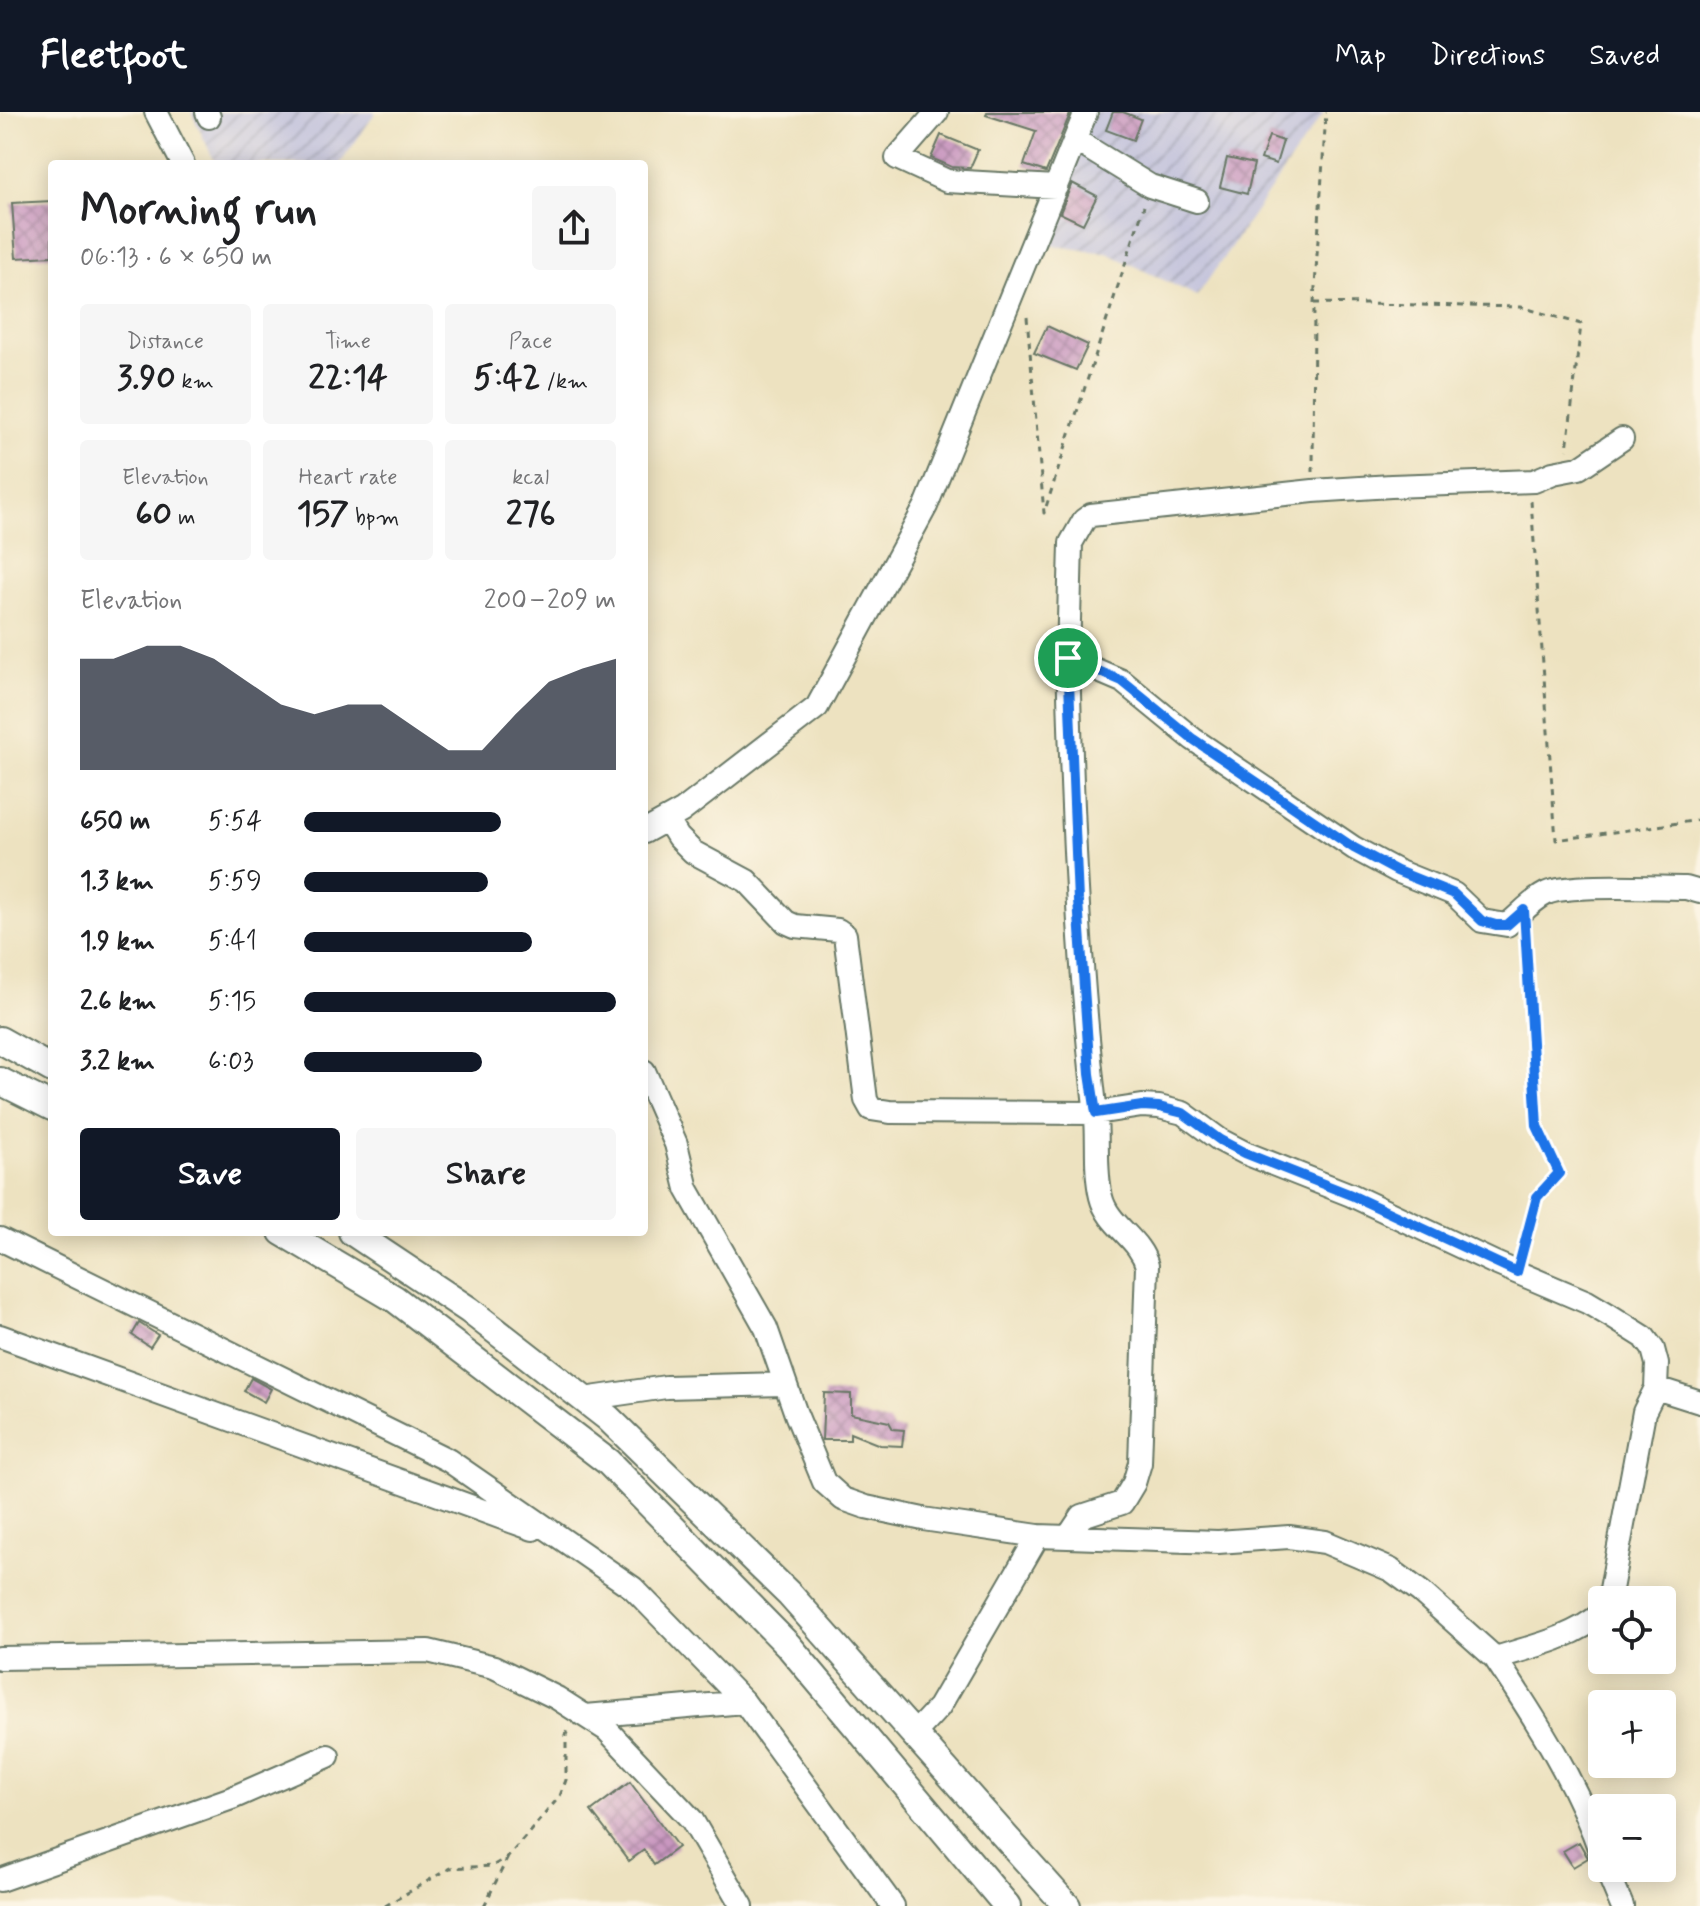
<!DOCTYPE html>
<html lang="en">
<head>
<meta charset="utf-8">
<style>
	:root { --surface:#fff; --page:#f6f6f6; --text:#202124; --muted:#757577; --accent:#111827 }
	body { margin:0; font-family:Mynerve,sans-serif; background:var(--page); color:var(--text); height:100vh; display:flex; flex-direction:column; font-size:30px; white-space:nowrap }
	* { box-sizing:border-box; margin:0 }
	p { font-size:26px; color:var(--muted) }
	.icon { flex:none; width:44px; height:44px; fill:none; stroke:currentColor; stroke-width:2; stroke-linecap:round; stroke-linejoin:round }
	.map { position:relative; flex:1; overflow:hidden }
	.side { position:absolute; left:48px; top:48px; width:600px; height:1076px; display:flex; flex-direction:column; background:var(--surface); border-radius:8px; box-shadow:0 4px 20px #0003 }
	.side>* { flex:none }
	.buttons { position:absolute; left:1588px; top:1474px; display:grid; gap:16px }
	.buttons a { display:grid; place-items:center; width:88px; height:88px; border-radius:8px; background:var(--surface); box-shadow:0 4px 20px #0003; font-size:40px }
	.pin { position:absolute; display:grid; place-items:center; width:68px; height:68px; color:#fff; margin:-34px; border:4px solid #fff; border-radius:50%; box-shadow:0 2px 8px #0007 }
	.round { display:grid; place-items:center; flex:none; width:84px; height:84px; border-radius:8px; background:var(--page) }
	.head { display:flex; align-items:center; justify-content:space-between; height:136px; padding:0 32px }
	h1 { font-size:44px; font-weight:800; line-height:60px }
	.stats { display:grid; grid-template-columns:repeat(3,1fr); gap:12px; height:136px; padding:8px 32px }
	.stats div { display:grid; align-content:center; border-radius:8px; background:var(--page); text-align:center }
	.stats b { font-size:34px; font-weight:800 }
	.stats small { font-size:22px; font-weight:400 }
	.stats p { font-size:22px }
	.chart { height:224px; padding:16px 32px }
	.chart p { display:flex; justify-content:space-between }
	.chart svg { width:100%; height:144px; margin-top:8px; fill:var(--accent); opacity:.7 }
	.action { display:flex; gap:16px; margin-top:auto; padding:16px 32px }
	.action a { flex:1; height:92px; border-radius:8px; background:var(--accent); color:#fff; font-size:32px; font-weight:800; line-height:92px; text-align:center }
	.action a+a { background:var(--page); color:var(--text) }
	ul { padding:0 32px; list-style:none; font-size:26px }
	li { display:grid; grid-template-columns:128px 96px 1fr; align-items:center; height:60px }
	li i { height:20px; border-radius:10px; background:var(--accent) }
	header { display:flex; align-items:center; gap:48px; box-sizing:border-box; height:112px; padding:0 40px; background:var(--accent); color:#fff }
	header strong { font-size:38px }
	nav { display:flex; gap:44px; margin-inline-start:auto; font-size:28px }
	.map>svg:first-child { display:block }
	.industrial { fill:url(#industrial-furrows) }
	.building { fill:url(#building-cross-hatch) }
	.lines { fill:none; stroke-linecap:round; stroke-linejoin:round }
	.minor-casing { stroke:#677765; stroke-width:26 }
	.major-casing { stroke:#677765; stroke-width:30 }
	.path { stroke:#677765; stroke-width:3; stroke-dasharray:6 6; stroke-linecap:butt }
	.minor { stroke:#fff; stroke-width:22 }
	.major { stroke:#fff; stroke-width:26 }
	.route-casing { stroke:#fff; stroke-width:16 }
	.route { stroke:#1a73e8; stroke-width:10 }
</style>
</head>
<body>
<header>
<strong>Fleetfoot</strong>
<nav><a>Map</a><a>Directions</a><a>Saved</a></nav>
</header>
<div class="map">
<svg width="1700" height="1794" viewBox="0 0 1700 1794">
	<defs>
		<pattern id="industrial-furrows" width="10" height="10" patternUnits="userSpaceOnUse" patternTransform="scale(2)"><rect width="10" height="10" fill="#c2c2dc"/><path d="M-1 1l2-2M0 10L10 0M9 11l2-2" fill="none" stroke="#9d9fb3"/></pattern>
		<pattern id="building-cross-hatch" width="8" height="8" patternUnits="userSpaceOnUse" patternTransform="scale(2)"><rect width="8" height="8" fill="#c997c0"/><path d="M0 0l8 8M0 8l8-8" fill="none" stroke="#a37c9d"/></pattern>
	</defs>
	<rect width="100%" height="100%" fill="#fcf5e5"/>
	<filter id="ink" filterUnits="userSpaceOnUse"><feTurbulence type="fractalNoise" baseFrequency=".0125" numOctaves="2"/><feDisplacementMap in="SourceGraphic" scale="16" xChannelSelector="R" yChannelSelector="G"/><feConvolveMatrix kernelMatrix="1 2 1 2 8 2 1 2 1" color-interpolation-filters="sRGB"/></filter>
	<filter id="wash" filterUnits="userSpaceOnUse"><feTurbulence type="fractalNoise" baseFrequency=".006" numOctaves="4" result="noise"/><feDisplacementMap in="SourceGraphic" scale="32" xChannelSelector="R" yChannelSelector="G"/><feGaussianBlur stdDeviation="1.8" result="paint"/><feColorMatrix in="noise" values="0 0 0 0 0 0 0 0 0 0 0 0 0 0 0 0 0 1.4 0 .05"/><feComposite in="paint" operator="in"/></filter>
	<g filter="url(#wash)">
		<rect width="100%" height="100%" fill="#ede2c0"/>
		<!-- industrial -->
		<path class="industrial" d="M191,0H376L340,52H216Z
			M1085,0H1324L1197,184L1107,141L1033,131Z"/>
		<g id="blocks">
			<!-- building -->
			<path class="building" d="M987,0H1071L1046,60L1024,53L1036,19L986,3Z
				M1113,0H1123L1141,7L1133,28L1106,18Z
				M941,23L978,38L970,56L952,55L931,46Z
				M1269,24L1283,29L1276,52L1261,47Z
				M1227,46L1254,52L1247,82L1220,75Z
				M1072,71L1097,84L1083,112L1060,101Z
				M52,89V144L16,146L12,91Z
				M1047,214L1088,233L1076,258L1034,241Z
				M139,1211L158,1223L150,1235L132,1223Z
				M251,1266L271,1277L264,1290L244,1279Z
				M824,1281L851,1282V1302L889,1310L893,1317L904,1318L902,1334L880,1333L850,1321V1328H822Z
				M630,1670L678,1735L654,1753L644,1738L629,1749L591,1699Z
				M1579,1730L1588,1746L1573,1755L1563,1739Z"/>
		</g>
	</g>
	<g filter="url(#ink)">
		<use href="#blocks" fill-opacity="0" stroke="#677765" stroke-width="2"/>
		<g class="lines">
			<!-- minor casing -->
			<g class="minor-casing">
				<path id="minor" d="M156,0L183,52
					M207,0L209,5
					M937,0L897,46L947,69L1056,75
					M1075,28L1150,74L1197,89
					M1622,327L1579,356L1553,361L1534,369L1391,374L1313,379L1091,403L1084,408L1071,431L1068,546L1122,569L1193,627L1354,736L1397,759L1454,782L1482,809L1507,813C1521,802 1531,789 1547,781C1569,771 1657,776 1686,776L1700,780
					M1068,546C1072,696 1078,845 1095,994C1099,1023 1094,1056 1101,1085C1108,1114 1140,1126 1147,1154L1140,1351L1134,1371L1122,1391L1082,1404L1068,1425
					M667,707L678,725L693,740L747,769L786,810L795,814L838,818L845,823L866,988L871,997L890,1000L1096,1001L1142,994L1159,995L1183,1001L1220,1028L1245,1041L1351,1083L1495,1151L1587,1190L1609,1203L1644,1225L1653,1237L1657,1252L1656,1276
					M644,720L682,699L817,595L926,394L1086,0
					M644,959L676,1032L687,1077L766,1216L796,1302L824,1370L843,1387L866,1395L923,1407L1038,1424
					M0,1127L448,1348L633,1476L744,1590L893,1794
					M0,1224L533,1417
					M584,1287L666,1275L785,1272
					M1609,1488L1644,1300L1656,1276L1700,1290
					M0,1546L428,1539L494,1555L557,1586L607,1618L692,1708L742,1794
					M1495,1546C1537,1609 1577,1671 1602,1744
					M586,1604L744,1590
					M914,1622L939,1595L1038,1424L1218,1430L1289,1425L1325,1430L1391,1458L1421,1480L1495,1546C1531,1535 1574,1526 1602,1501
					M1606,1756L1622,1794
					M0,1768L232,1686L328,1644"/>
			</g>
			<!-- major casing -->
			<g class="major-casing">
				<path id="major" d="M0,928L52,957
					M0,969L52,995
					M282,1120L395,1187L608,1350L788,1533L1007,1794
					M352,1120L469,1198L608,1306L790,1483L1067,1794"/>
			</g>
			<!-- path -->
			<path class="path" d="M1314,191L1521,195L1581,212L1567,338
				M1027,205L1044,401L1144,94
				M1313,360L1314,191L1326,0
				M1531,389L1556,728L1700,708
				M1522,1142L1537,1085L1559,1061L1537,1014L1526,825
				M385,1794L450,1756L492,1754L508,1745L560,1684L566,1668V1623L569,1616
				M484,1794L508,1745"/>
			<!-- minor -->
			<use href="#minor" class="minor"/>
			<!-- major -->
			<use href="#major" class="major"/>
		</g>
	</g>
	<g class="lines" filter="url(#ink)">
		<!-- route casing -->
		<g class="route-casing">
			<path id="route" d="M1068,546L1122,569L1193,627L1354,736L1397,759L1454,782L1482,809L1496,813H1507L1524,798L1537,1014L1559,1061L1537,1085L1517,1160L1351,1083L1245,1041L1220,1028L1183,1001L1159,995L1142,994L1096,1001L1090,962L1078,789Z"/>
		</g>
		<!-- route -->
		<use href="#route" class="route"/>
	</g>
</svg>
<div class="buttons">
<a><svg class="icon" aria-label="locate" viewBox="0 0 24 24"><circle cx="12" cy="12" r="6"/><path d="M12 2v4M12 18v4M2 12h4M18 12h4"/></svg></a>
<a>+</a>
<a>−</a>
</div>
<div class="pin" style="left:1068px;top:546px;background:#1e9e55"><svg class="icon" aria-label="arrive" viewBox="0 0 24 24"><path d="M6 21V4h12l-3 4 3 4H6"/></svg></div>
<section class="side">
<div class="head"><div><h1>Morning run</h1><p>06:13 · 6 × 650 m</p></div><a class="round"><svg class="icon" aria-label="share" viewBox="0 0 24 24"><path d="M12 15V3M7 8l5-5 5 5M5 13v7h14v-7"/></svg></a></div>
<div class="stats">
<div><p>Distance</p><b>3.90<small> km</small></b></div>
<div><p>Time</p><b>22:14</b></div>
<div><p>Pace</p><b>5:42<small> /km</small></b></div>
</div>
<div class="stats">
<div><p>Elevation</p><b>60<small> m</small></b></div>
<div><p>Heart rate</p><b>157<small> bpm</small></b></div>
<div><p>kcal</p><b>276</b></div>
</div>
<div class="chart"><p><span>Elevation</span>200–209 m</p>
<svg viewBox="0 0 160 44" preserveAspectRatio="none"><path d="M0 44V10L10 10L20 6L30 6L40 10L50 17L60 24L70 27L80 24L90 24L100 31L110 38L120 38L130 27L140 17L150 13L160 10V44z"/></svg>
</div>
<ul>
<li><b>650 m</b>5:54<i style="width:63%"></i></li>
<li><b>1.3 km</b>5:59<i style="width:59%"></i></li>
<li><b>1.9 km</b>5:41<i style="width:73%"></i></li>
<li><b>2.6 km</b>5:15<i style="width:100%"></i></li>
<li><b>3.2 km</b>6:03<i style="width:57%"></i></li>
</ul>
<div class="action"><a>Save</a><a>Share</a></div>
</section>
</div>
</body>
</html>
